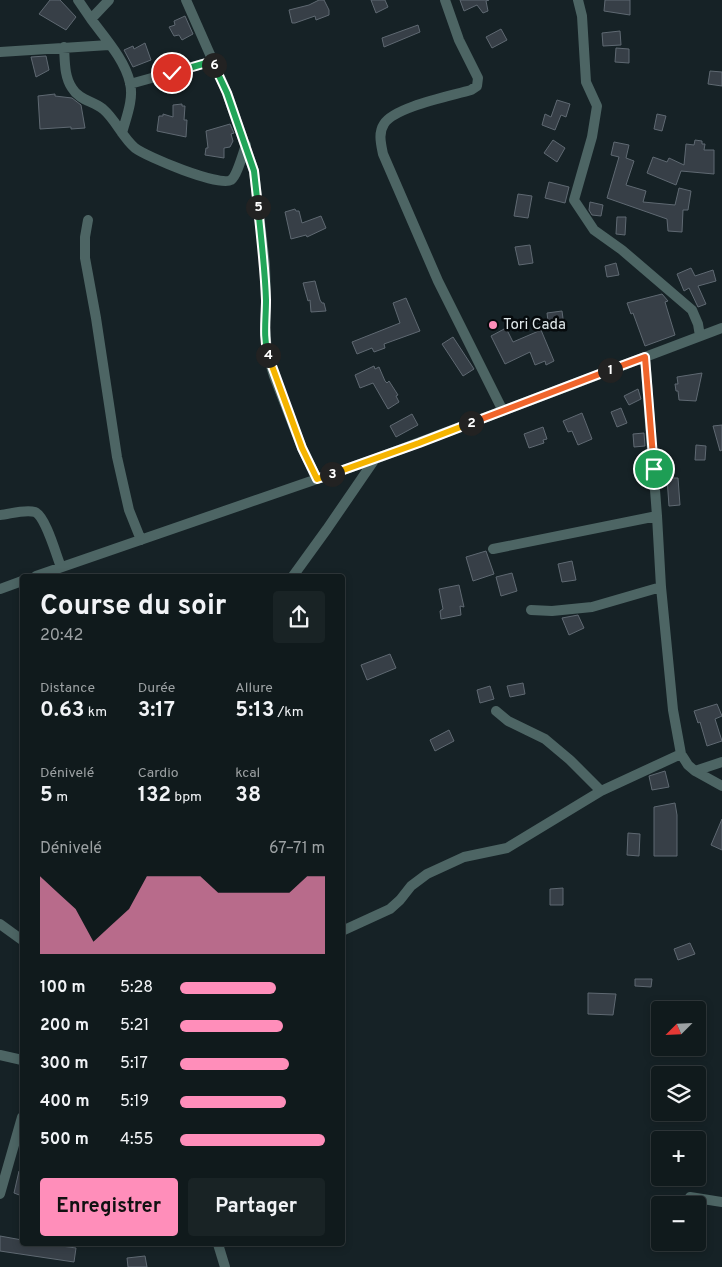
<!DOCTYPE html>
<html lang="fr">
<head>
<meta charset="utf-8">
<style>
	:root { --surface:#101a1c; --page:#192325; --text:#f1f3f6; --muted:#9ca1a3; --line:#30383b; --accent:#ff8eba }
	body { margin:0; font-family:Overpass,sans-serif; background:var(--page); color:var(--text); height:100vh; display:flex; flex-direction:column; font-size:19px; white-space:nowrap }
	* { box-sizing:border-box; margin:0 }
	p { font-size:16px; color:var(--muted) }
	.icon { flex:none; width:28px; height:28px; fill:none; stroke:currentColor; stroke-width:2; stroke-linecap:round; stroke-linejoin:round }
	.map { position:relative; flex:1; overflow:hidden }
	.panel { position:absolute; left:20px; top:574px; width:325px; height:672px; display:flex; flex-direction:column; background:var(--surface); border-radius:5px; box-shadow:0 2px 8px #0003,0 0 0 1px var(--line) }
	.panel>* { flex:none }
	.needle { width:32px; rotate:246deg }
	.fabs { position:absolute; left:651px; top:1001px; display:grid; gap:10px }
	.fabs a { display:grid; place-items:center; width:55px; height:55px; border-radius:5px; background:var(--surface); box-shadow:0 2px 8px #0003,0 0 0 1px var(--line); font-size:25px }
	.pin { position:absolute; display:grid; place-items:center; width:42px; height:42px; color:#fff; margin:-21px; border:2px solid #fff; border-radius:50%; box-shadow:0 1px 5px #0007 }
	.km { position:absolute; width:25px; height:25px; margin:-12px; border-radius:50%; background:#222; color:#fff; font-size:14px; line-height:25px; text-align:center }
	.round { display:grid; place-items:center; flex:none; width:52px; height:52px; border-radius:5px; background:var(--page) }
	.headline { display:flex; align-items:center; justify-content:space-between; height:85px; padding:0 20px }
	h1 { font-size:28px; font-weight:700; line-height:38px }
	.stats { display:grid; grid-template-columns:repeat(3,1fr); gap:8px; height:85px; padding:5px 20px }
	.stats div { display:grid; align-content:center }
	.stats b { font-size:21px; font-weight:700 }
	.stats small { font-size:14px; font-weight:400 }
	.stats p { font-size:14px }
	.chart { height:140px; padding:10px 20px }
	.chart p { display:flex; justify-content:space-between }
	.chart svg { width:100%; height:90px; margin-top:5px; fill:var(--accent); opacity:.7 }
	.button { display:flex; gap:10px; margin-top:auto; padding:10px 20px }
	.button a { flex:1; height:58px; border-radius:5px; background:var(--accent); color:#111; font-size:20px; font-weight:700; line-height:58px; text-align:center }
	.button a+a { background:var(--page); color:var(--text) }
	ul { padding:0 20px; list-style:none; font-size:16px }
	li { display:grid; grid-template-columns:80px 60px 1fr; align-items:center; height:38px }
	li i { height:12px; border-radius:6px; background:var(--accent) }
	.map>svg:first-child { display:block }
	.building { fill:#373f47; stroke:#5f6972 }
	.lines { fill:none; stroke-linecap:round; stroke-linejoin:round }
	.minor { stroke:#4d6564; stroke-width:10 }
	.split-1-casing { stroke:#fff; stroke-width:10 }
	.split-2-casing { stroke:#fff; stroke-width:10 }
	.split-3-casing { stroke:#fff; stroke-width:10 }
	.split-4-casing { stroke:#fff; stroke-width:10 }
	.split-5-casing { stroke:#fff; stroke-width:10 }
	.split-6-casing { stroke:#fff; stroke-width:10 }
	.split-7-casing { stroke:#fff; stroke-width:10 }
	.split-1 { stroke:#f0652b; stroke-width:6 }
	.split-2 { stroke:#f0652b; stroke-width:6 }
	.split-3 { stroke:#f5b400; stroke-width:6 }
	.split-4 { stroke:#f5b400; stroke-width:6 }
	.split-5 { stroke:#22a559; stroke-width:6 }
	.split-6 { stroke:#22a559; stroke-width:6 }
	.split-7 { stroke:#22a559; stroke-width:6 }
	.poi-dot { fill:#ff8eba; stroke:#060a0c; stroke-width:2 }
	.labels { text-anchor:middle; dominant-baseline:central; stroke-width:5; stroke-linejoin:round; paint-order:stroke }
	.poi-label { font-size:15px; fill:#e1e9eb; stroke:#060a0c; text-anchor:start }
</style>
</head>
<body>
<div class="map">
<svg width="722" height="1267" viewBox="0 0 722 1267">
	<rect width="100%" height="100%" fill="#162226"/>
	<!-- building -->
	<path class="building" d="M50,0H60L76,17L66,30L39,14Z
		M319,0H324L329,10V15L316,20L315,16L295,23H292L289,10L309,5Z
		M371,0H385L388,7L376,13Z
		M460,0H489L486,1L488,11L483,13L477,5L464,11Z
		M605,0H630V15L604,11Z
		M185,16L193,34L182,40L179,35L174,36L169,27L175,25L174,21Z
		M418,25L420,32L384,47L382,38Z
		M501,29L507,40L492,48L486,37Z
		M620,31L621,45L603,46L602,33Z
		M145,43L151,60L133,67L124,50L133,46L134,49Z
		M616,48L629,49V63L615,62Z
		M46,56L49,70L36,77L31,57Z
		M710,71L722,72V86L708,84Z
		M55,94V96L72,98L81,105L85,128L71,129V127L40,129L38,96Z
		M557,100L570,104L566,117L561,115L555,130L542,125L545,114L551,117Z
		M182,104V106H185L184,120H187L186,137L157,131L159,116H163V114L173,117V105Z
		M657,114L666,116L662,131L654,129Z
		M230,124L234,133L231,134L233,141L230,147L224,148V158L205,155L206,148H208L206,131Z
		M553,140L565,148L557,162L544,153Z
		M695,140L702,141V144H705L704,150H714V174L681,171L676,185L647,173L653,157L667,162L669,158L684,165L686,144L694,145Z
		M614,142L629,145L626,158L634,161L626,185L646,191L643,202L675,205L679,188L691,191L688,210H683L682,232L668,231L667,219L607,198L619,157L611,155Z
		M549,182L569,187L565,203L545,198Z
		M518,194L532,196L528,218L514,216Z
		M590,202L603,205L601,216L592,215L589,210Z
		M295,209L296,211H299L302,223L321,216L326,228L307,237L306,235L291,239L285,212Z
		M617,217H626L625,235L616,234Z
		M530,245L533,263L519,265L515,247Z
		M616,263L619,275L607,277L605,266Z
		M691,268L695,276L713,270L716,281L698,286L706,304L698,307L689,288L684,291L677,274Z
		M315,281L320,300L322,303H324L326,311L311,312L310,300L308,301L303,283Z
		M662,294L668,301L665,302L675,335L645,346L633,313L631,314L627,303Z
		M406,298L420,331L384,344L385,348L374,352L372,348L357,354L352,342L400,323L393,303Z
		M562,311L564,326L549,329L547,313Z
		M506,328L513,342L541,330L554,361L546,365L545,361L535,365L530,352L505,364L491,336Z
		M453,337L474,369L463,376L442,344Z
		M374,366L375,369L379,367L385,381L387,383L389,381L398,395L396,396L399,402L388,409L373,383L360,388L355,375Z
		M702,373L696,401L679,400L678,391H676L675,384H678L677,377Z
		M638,389L641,399L629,405L624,396Z
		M621,408L627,423L617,427L611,412Z
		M582,413L592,439L578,445L572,431L568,432L563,421Z
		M412,414L418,425L396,437L390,426Z
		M722,425V450L720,451L713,426Z
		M543,427L547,439L543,440L544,443L529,448L524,434Z
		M644,433L645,446L634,447L633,434Z
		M696,445L706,446L705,460H695Z
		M667,478H678L680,505L669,506Z
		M486,551L494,574L473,581L466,557Z
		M572,561L576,580L562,582L558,564Z
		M512,573L517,591L501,596L496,577Z
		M459,585L464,607L460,606L461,615L441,619L440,611L443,609L439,589Z
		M578,615L584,628L569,635L562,618Z
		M390,654L396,668L367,680L361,665Z
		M523,683L525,694L510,697L507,686Z
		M490,686L494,699L480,703L477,690Z
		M717,704L722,716L715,719L722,741L707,746L700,722L698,723L694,711Z
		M449,730L454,741L435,751L430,740Z
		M665,771L669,787L652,790L649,776Z
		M675,803L677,815V856H654V807Z
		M722,819V850L711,845Z
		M628,833L640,834L639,856L627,855Z
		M563,888V905H550V889Z
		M690,943L695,954L678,960L674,949Z
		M635,979H652L651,987L635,986Z
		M588,993L616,994L613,1015L588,1014Z
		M19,1171H22V1196L14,1193Z
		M0,1236L22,1240V1244H47L76,1248L74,1262L0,1251Z
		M145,1256L147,1267H128L127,1258Z"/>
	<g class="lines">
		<!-- minor -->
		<path class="minor" d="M78,0L91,19L109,0
			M186,0L227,93L254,171L265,265L266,302L265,328L267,352L274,376L302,448L317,479
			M445,0L459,40L478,78L477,86L471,90C451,96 394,107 384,124C378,133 381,144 383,154L438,281L503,411
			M578,0L582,16L586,82L597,106L592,137L574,200L594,230L622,250L692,310L698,324L700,336
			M91,19C105,38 125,60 130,83C134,99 126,118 122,133
			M64,47C65,61 64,76 72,88C79,100 93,101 103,109C116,120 122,137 135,148C147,157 219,187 231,180C237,176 243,153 246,145
			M0,52L109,45
			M130,84L213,61
			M88,220L85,237V258L96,318L117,457L129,510L141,540
			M645,357L657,516L661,587L673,710L681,754L688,765L695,771L722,786
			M0,515C10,514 25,509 35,512C46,517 56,555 61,567
			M493,549L657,516
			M36,576L375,459
			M293,576L327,529L375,459L722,328
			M0,589L22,581
			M531,610L552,611L592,607L661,587
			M496,711L508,721L545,739L570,760L601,791
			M695,771L722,762
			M0,924L22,940
			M342,931L390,909L400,900L411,886L427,874L464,857L507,848L601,791L681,754
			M0,1055L22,1060
			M0,1194L22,1117
			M690,1197L722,1202
			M218,1244L225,1267"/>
	</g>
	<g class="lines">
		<!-- split-1 casing -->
		<g class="split-1-casing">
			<path id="split-1" d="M610,370L645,357L654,469"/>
		</g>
		<!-- split-2 casing -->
		<g class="split-2-casing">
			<path id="split-2" d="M471,423L610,370"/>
		</g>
		<!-- split-3 casing -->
		<g class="split-3-casing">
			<path id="split-3" d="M332,474L419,443L471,423"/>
		</g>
		<!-- split-4 casing -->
		<g class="split-4-casing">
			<path id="split-4" d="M268,355L302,448L317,479L332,474"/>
		</g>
		<!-- split-5 casing -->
		<g class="split-5-casing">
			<path id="split-5" d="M258,207C261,238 265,269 266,300C266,319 263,337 268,355"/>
		</g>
		<!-- split-6 casing -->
		<g class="split-6-casing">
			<path id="split-6" d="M214,65L227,93L254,171L258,207"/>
		</g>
		<!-- split-7 casing -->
		<g class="split-7-casing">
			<path id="split-7" d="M172,73L213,61L214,65"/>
		</g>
		<!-- split-1 -->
		<use href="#split-1" class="split-1"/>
		<!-- split-2 -->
		<use href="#split-2" class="split-2"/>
		<!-- split-3 -->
		<use href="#split-3" class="split-3"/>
		<!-- split-4 -->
		<use href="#split-4" class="split-4"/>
		<!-- split-5 -->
		<use href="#split-5" class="split-5"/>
		<!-- split-6 -->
		<use href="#split-6" class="split-6"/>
		<!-- split-7 -->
		<use href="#split-7" class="split-7"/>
	</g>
	<!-- markers -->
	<circle class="poi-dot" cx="493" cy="325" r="5"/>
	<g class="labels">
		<!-- poi labels -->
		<g class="poi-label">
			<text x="503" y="325">Tori Cada</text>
		</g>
	</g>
</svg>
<div class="fabs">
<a><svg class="needle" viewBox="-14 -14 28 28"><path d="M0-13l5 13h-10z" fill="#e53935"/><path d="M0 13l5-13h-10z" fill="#9ca1a3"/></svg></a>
<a><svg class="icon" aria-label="layers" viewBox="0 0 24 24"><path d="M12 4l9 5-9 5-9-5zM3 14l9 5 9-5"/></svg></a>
<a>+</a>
<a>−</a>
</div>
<div class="pin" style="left:654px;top:469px;background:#1e9e55"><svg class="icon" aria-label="arrive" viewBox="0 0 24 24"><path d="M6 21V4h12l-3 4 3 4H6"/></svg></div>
<div class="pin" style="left:172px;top:73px;background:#d93025"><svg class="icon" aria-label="check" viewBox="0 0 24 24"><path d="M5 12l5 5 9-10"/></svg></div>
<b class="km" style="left:610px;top:370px">1</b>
<b class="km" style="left:471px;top:423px">2</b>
<b class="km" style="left:332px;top:474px">3</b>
<b class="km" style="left:268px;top:355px">4</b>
<b class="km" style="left:258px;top:207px">5</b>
<b class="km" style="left:214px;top:65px">6</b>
<section class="panel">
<div class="headline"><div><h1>Course du soir</h1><p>20:42</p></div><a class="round"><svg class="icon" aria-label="share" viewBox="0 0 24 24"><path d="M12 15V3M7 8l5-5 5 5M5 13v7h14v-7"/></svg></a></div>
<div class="stats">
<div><p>Distance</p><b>0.63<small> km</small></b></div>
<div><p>Durée</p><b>3:17</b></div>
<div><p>Allure</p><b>5:13<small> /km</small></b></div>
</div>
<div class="stats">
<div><p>Dénivelé</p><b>5<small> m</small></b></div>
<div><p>Cardio</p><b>132<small> bpm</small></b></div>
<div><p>kcal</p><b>38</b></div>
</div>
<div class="chart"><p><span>Dénivelé</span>67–71 m</p>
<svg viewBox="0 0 160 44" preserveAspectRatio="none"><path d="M0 44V6L10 14L20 22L30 38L40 30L50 22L60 6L70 6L80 6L90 6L100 14L110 14L120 14L130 14L140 14L150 6L160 6V44z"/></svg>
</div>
<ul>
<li><b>100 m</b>5:28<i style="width:66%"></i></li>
<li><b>200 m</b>5:21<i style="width:71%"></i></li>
<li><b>300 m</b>5:17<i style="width:75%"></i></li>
<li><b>400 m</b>5:19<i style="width:73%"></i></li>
<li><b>500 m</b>4:55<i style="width:100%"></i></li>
</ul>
<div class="button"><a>Enregistrer</a><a>Partager</a></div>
</section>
</div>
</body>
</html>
